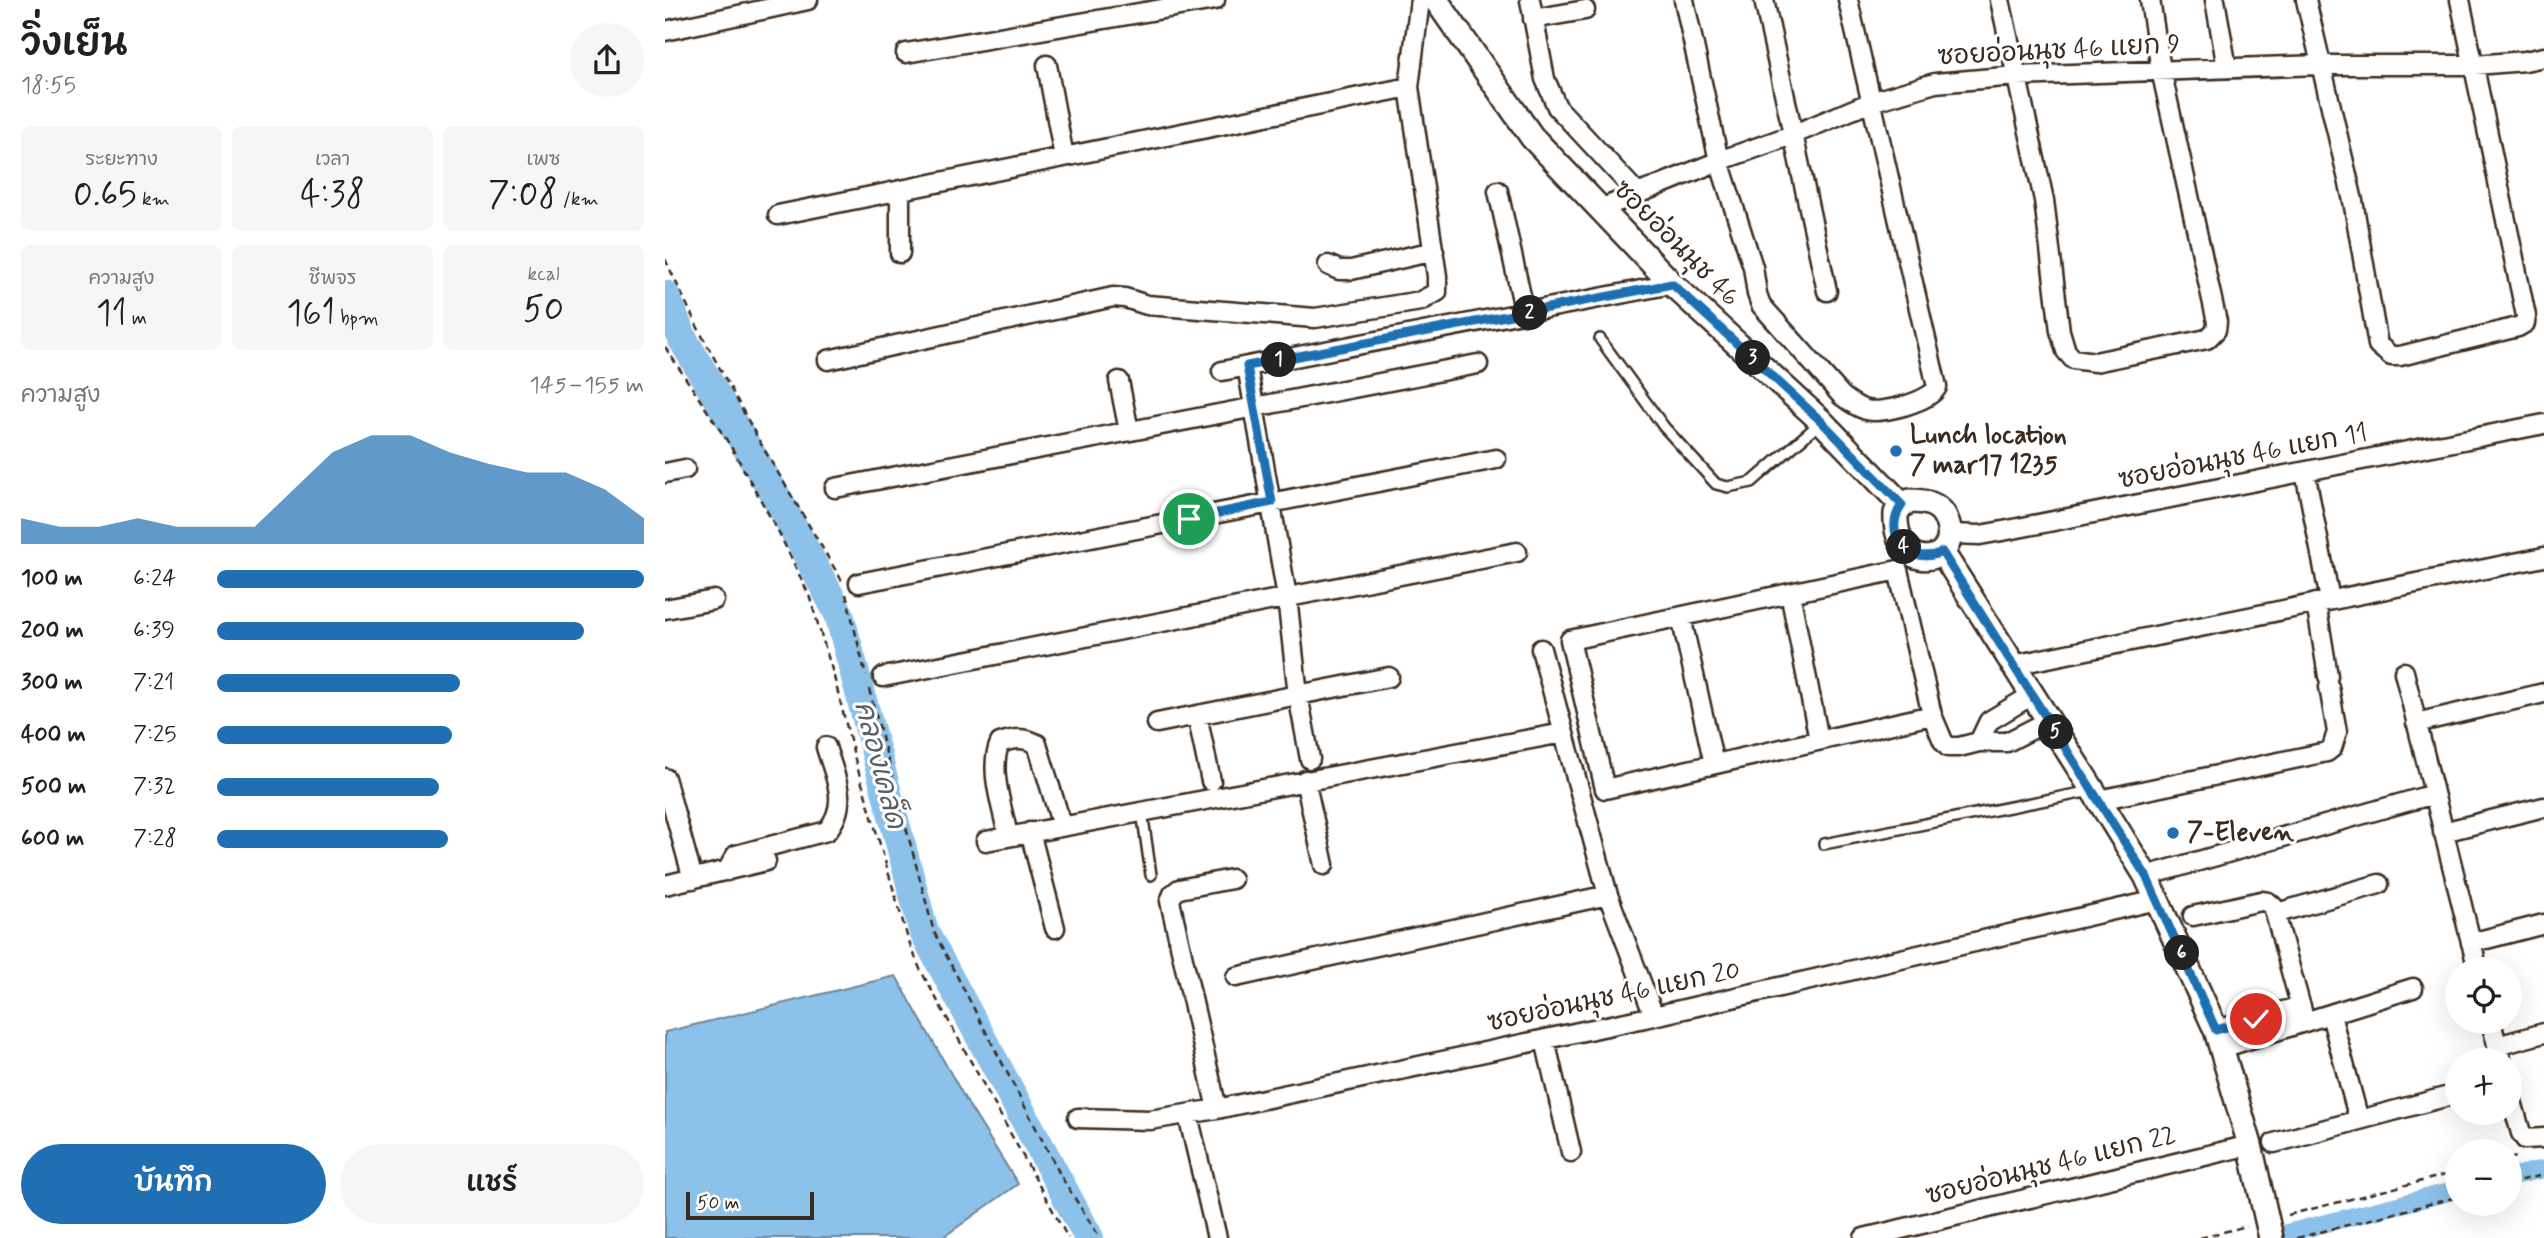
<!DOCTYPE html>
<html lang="th">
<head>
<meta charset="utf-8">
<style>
	:root { --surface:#fff; --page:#f6f6f6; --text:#202124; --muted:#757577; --accent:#1f6fb2 }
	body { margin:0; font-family:Mynerve,"Playpen Sans Thai",sans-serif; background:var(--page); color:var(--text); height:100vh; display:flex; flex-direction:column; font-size:26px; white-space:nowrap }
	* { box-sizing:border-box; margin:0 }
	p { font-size:23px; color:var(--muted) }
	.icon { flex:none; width:38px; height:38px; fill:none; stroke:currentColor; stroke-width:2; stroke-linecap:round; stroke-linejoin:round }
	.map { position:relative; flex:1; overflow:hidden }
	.drawer { display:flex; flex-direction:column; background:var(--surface); width:665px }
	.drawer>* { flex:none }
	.tools { position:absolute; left:1780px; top:957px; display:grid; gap:14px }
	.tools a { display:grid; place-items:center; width:77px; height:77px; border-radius:50%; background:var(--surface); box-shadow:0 7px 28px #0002; font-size:35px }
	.scale { position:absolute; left:21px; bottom:18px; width:128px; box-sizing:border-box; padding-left:7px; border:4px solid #3b2a1e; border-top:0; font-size:19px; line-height:24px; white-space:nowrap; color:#3b2a1e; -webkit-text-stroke:5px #fff; paint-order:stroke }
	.pin { position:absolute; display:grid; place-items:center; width:60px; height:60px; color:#fff; margin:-30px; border:4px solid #fff; border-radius:50%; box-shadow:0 2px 7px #0007 }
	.km { position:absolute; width:35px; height:35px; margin:-18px; border-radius:50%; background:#222; color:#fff; font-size:19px; line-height:35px; text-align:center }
	.round { display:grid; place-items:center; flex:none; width:74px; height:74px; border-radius:37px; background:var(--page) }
	.head { display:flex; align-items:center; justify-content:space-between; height:119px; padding:0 21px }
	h1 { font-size:38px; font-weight:600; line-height:52px }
	.stats { display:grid; grid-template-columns:repeat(3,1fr); gap:10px; height:119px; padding:7px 21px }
	.stats div { display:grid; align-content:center; border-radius:10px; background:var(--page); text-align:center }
	.stats b { font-size:35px; font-weight:600 }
	.stats small { font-size:19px; font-weight:400 }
	.stats p { font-size:19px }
	.chart { height:196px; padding:14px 21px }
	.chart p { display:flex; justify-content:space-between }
	.chart svg { width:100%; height:126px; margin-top:7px; fill:var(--accent); opacity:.7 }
	.action { display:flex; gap:14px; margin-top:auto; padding:14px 21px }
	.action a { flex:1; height:80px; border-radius:42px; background:var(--accent); color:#fff; font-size:28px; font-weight:600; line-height:80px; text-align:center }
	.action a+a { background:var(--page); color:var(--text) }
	ul { padding:0 21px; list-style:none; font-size:23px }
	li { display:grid; grid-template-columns:112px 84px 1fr; align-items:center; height:52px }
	li i { height:18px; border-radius:9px; background:var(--accent) }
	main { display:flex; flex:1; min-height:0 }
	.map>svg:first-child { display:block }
	.water { fill:#8cc1e9; stroke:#6c8598; stroke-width:2 }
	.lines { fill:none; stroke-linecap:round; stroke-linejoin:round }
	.canal { stroke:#8cc1e9; stroke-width:18 }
	.river { stroke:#8cc1e9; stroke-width:30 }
	.service-casing { stroke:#3b2a1e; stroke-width:14 }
	.minor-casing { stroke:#3b2a1e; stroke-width:23 }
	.tertiary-casing { stroke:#3b2a1e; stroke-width:28 }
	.path { stroke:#3b2a1e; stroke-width:2.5; stroke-dasharray:7 5; stroke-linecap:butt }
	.service { stroke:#fff; stroke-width:9 }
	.minor { stroke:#fff; stroke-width:18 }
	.tertiary { stroke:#fff; stroke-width:23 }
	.route-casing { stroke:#fff; stroke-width:14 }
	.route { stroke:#1f6fb2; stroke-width:9 }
	.poi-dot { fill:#1f6fb2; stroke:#fff; stroke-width:2.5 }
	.labels { text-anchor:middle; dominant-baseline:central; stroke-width:6; stroke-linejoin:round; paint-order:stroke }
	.street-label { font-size:26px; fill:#3b2a1e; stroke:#fff }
	.poi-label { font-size:26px; font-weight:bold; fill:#3b2a1e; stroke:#fff; text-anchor:start }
	.water-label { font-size:28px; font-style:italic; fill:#575f65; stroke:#fff }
</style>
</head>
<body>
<main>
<section class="drawer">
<div class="head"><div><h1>วิ่งเย็น</h1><p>18:55</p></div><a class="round"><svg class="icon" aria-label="share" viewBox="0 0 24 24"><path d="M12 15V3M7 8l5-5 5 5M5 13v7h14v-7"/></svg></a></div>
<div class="stats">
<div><p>ระยะทาง</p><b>0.65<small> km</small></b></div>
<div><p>เวลา</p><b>4:38</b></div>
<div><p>เพซ</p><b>7:08<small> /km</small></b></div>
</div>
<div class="stats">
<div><p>ความสูง</p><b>11<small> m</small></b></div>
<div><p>ชีพจร</p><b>161<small> bpm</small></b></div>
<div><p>kcal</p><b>50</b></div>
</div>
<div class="chart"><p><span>ความสูง</span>145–155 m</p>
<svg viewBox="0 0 160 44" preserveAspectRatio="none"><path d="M0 44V35L10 38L20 38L30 35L40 38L50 38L60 38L70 25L80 12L90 6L100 6L110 12L120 16L130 19L140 19L150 25L160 35V44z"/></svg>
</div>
<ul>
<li><b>100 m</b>6:24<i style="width:100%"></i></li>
<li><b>200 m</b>6:39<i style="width:86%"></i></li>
<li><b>300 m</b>7:21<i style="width:57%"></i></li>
<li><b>400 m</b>7:25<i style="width:55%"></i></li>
<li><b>500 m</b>7:32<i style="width:52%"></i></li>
<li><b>600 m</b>7:28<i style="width:54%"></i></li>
</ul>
<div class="action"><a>บันทึก</a><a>แชร์</a></div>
</section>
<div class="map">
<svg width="1879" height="1238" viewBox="0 0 1879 1238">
	<rect width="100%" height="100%" fill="#fff"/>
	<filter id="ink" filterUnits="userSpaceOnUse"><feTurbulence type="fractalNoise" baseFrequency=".0143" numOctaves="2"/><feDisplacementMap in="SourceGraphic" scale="14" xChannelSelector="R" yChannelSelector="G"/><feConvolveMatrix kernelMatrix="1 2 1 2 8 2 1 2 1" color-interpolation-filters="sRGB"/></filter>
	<g filter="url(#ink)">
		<!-- water -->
		<path class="water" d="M231,976L303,1104L353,1184L277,1238H0V1032Z"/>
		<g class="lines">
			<!-- canal -->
			<path class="canal" d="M1844,1177L1879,1169
				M1602,1238L1792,1190"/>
			<!-- river -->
			<path class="river" d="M0,295L17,338L115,503L174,614L259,932L424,1238"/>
			<!-- service casing -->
			<g class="service-casing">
				<path id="service" d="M935,339L999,427L1051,484L1063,487L1087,482L1155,423
					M477,811L486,875
					M1159,844L1426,791"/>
			</g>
			<!-- minor casing -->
			<g class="minor-casing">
				<path id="minor" d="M865,0L880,79L892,107L972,193
					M1019,0L1054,161L1088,267L1092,294L1096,305L1177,396C1185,402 1191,407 1201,410C1217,414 1265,402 1272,387L1183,0
					M1099,0L1162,291
					M1335,0L1379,200L1395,331L1401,351L1408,359L1430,362L1542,339L1551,330L1552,322L1496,70L1485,0
					M1550,0L1562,68
					M1641,0L1688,201L1713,345L1726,356H1735L1853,327L1860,323L1861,316L1795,0
					M868,19L920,10
					M0,31L143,0
					M241,53L550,0
					M382,65L399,157
					M235,190V253
					M833,191L860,314
					M935,209L1054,161L1127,135L1206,102L1270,83L1351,76L1655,65H1810L1860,61L1879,57
					M113,215L744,87
					M663,265L674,270H686L769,251
					M163,360L448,297L460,298L482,305L650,318L756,301L772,292V276L744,87L755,0
					M582,366L622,597L633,695L645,759
					M557,371L1007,284
					M454,381L464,431
					M1640,472L1665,600
					M0,473L20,469
					M170,488L813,364
					M1286,534L1315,535L1343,530L1879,424
					M194,583L831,459
					M1125,593L1154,740
					M1651,603L1663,676
					M0,609L49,600
					M1016,617L1049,764
					M876,649L943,895L989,1016
					M1348,665L1879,557
					M1739,672L1813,970
					M218,677L852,552
					M1367,695L1324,721L1314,742H1342L1383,721
					M532,715L546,781
					M1267,715L940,789L905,640L1233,570L1267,715L1278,741L1283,747H1294L1314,742
					M492,723L724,677
					M1751,723L1879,693
					M0,778L28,879
					M640,780L659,865
					M1434,800L1662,752L1667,748L1672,732L1664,687
					M365,832L390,928
					M1778,832L1879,807
					M343,836C338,809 323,769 335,743C350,738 359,737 372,744L397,826
					M321,841L898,733
					M62,871L71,855L162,831C185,803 170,778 161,747
					M1481,876L1769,794
					M0,885L101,861
					M1612,913L1714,884
					M1528,916L1596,901L1603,902L1608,906L1640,1022
					M1806,943L1879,924
					M571,977L943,895
					M1666,1015L1694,1120
					M1826,1022L1836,1060
					M1551,1030L1636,1006
					M880,1040L906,1152
					M1832,1046L1879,1033
					M1557,1048L1748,988
					M1844,1091L1856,1133L1860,1139L1879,1138
					M552,1109L505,901L508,894L514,889L567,879
					M523,1115L552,1238
					M413,1118L485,1120L552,1109L989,1016L1492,900
					M1609,1143L1780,1097
					M1199,1238L1585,1145"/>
			</g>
			<!-- tertiary casing -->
			<g class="tertiary-casing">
				<path id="tertiary" d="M771,0L867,137L1007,284L1156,421L1237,505
					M1245,501C1261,501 1275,504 1281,519C1301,565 1228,578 1231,513L1237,505Z
					M1277,552L1434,800L1481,876L1492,900L1551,1030L1585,1145L1606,1238"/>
			</g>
			<!-- path -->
			<path class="path" d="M0,259L35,332L96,444L177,581
				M0,347L65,445L113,531L144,595L168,673L191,763L243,939L255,969L403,1238
				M181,594L201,676
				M204,689L269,932L397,1178L435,1238
				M1844,1159L1855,1156
				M1844,1183L1879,1175
				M1623,1215L1792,1172
				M1535,1238L1582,1226
				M1632,1238L1792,1197"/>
			<!-- service -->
			<use href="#service" class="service"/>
			<!-- minor -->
			<use href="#minor" class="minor"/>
			<!-- tertiary -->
			<use href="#tertiary" class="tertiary"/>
		</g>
	</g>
	<g class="lines" filter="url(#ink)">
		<!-- route casing -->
		<g class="route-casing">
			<path id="route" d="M524,519L607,502L582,366L1007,284L1156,421L1237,505C1216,534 1244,567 1277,552L1481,876L1551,1030L1591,1019"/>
		</g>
		<!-- route -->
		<use href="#route" class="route"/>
	</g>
	<!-- markers -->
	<g class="poi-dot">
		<circle cx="1231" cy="451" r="7"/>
		<circle cx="1508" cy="833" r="7"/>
	</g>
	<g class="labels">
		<!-- street labels -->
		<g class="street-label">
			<text transform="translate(1394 51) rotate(-3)">ซอยอ่อนนุช 46 แยก 9</text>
			<text transform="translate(1011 244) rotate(45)">ซอยอ่อนนุช 46</text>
			<text transform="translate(1578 457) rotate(-11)">ซอยอ่อนนุช 46 แยก 11</text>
			<text transform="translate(949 997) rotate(-12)">ซอยอ่อนนุช 46 แยก 20</text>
			<text transform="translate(1386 1166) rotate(-14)">ซอยอ่อนนุช 46 แยก 22</text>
		</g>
		<!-- poi labels -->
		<g class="poi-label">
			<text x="1245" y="436">Lunch location<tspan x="1245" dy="30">7 mar17 1235</tspan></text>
			<text x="1522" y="833">7-Eleven</text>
		</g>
		<!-- water labels -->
		<g class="water-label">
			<text transform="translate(214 765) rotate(75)">คลองเคล็ด</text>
		</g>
	</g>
</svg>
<div class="tools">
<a><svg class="icon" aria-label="locate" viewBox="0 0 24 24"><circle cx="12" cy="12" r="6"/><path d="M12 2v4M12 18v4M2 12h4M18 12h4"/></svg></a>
<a>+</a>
<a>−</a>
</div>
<div class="scale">50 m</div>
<div class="pin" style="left:524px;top:519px;background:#1e9e55"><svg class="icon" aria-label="arrive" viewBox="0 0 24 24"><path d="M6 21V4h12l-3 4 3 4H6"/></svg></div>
<div class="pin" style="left:1591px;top:1019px;background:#d93025"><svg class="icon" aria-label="check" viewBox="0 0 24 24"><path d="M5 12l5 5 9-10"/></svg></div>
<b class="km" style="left:614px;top:360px">1</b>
<b class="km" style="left:865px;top:313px">2</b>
<b class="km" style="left:1088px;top:358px">3</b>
<b class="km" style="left:1239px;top:547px">4</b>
<b class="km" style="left:1391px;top:732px">5</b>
<b class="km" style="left:1517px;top:953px">6</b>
</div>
</main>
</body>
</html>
